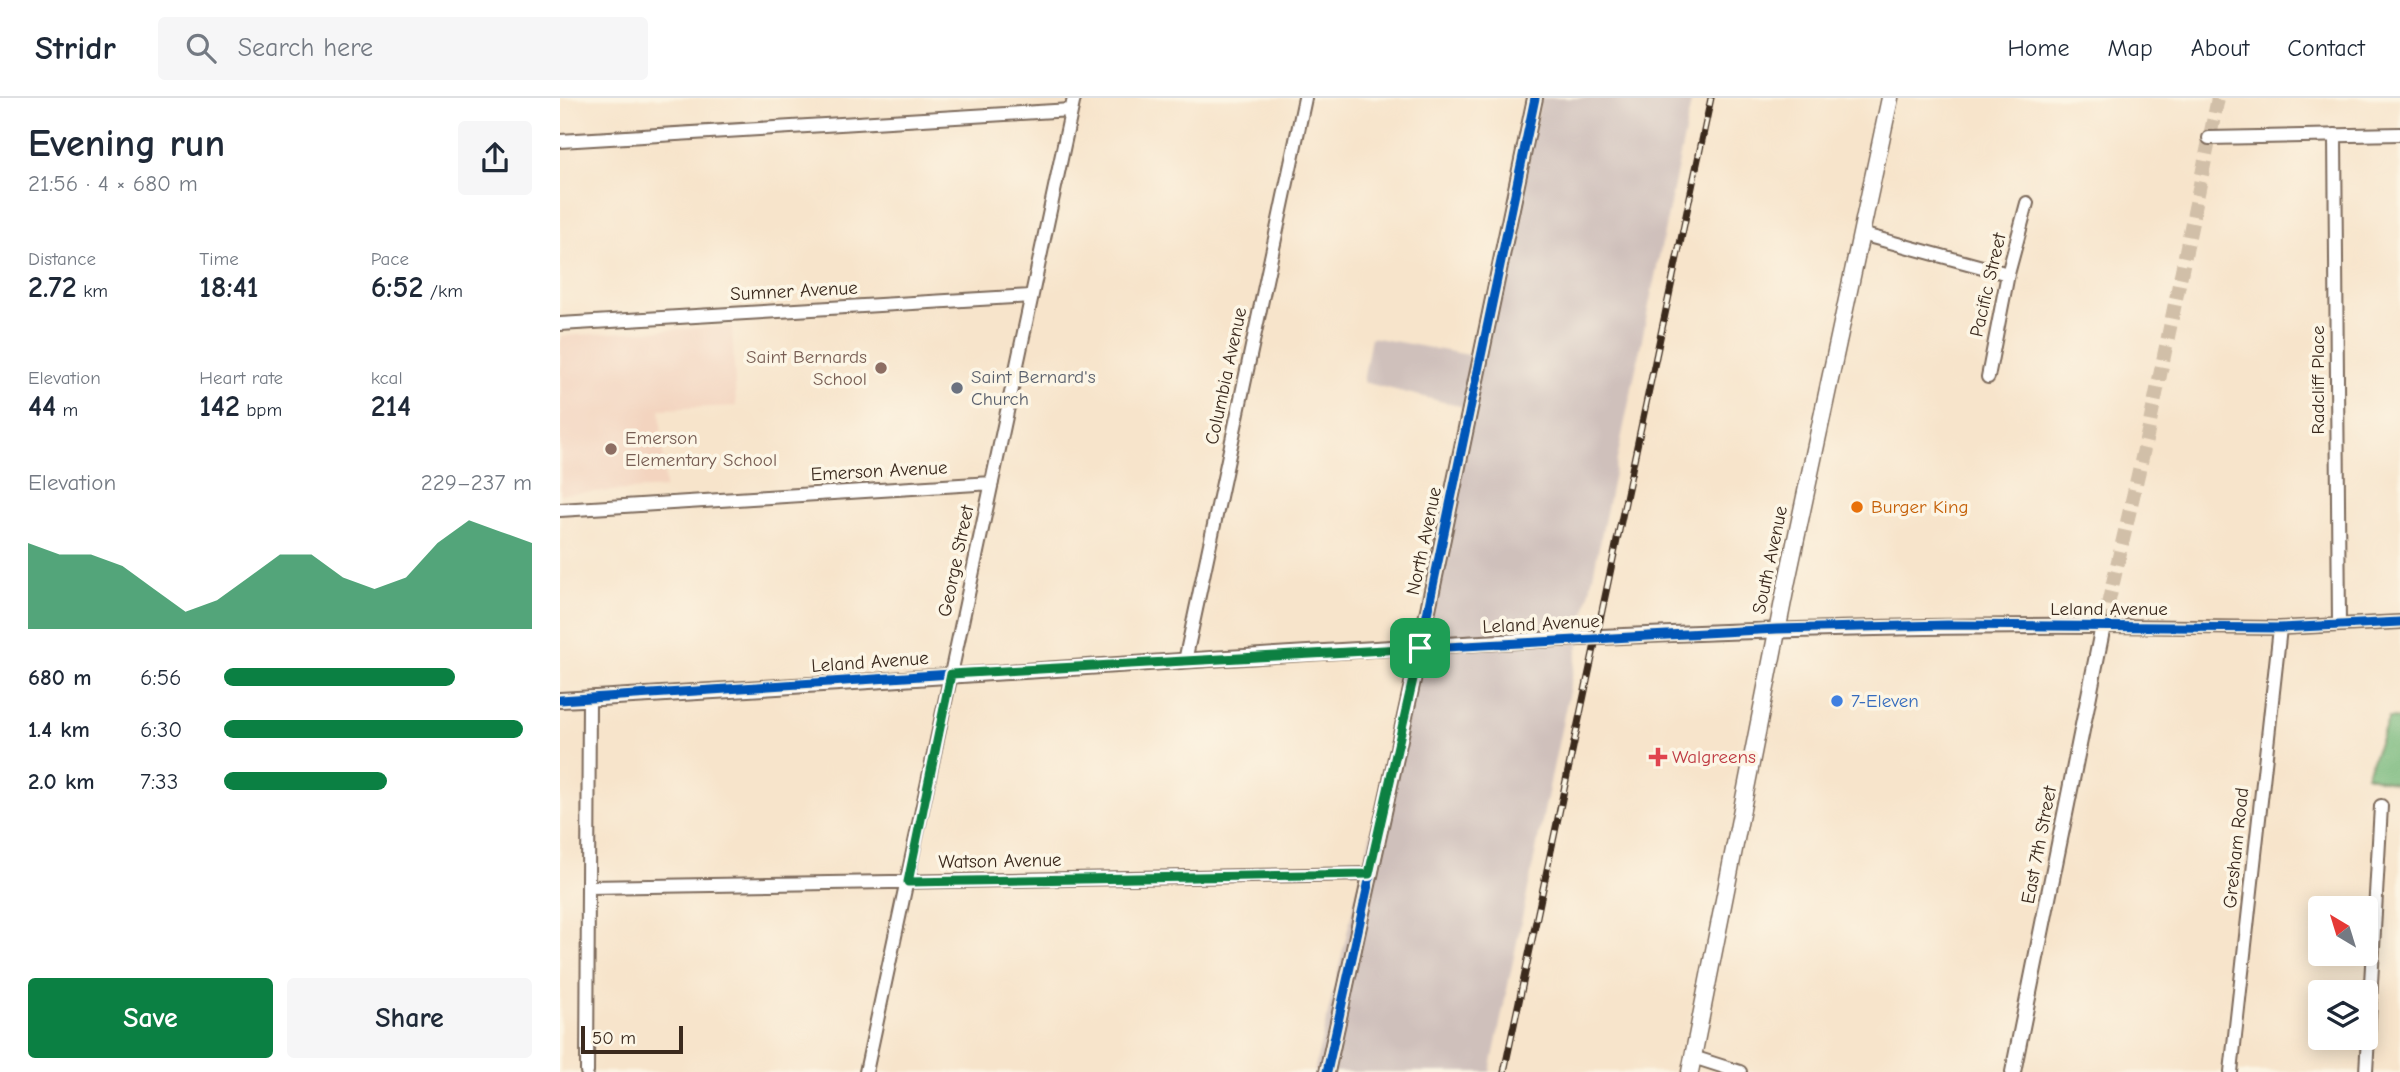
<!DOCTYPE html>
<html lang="en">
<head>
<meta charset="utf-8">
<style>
	:root { --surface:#fff; --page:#f6f6f7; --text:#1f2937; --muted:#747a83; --line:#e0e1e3; --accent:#0b8043 }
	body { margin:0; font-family:"Comic Neue",sans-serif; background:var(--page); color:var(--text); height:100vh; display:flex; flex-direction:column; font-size:26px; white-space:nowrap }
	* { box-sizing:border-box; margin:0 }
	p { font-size:23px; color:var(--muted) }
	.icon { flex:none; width:38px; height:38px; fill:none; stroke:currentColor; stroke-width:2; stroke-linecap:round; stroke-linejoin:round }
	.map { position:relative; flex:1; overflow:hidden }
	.details { display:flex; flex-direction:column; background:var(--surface); width:560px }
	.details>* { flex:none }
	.needle { width:46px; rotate:322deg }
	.controls { position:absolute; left:1748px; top:798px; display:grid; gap:14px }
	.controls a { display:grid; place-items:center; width:70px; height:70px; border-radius:7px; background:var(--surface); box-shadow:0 4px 18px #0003; font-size:35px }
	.scale { position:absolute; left:21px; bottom:18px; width:102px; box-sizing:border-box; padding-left:7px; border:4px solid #3b2a1e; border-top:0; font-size:19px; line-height:24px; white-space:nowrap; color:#3b2a1e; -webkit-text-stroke:5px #fcf5e5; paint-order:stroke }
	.pin { position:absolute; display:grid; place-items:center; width:60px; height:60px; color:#fff; margin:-30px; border-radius:14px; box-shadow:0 4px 10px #0006 }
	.round { display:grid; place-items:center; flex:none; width:74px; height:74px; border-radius:7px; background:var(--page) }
	.head { display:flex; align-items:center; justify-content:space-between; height:119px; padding:0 28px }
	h1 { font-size:38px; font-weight:700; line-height:52px }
	.metrics { display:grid; grid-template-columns:repeat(3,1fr); gap:10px; height:119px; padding:7px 28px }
	.metrics div { display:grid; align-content:center }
	.metrics b { font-size:30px; font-weight:700 }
	.metrics small { font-size:19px; font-weight:400 }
	.metrics p { font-size:19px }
	.chart { height:196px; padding:14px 28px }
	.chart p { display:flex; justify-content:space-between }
	.chart svg { width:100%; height:126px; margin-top:7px; fill:var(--accent); opacity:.7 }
	.primary-button { display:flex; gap:14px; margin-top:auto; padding:14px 28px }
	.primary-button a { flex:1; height:80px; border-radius:7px; background:var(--accent); color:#fff; font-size:28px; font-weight:700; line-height:80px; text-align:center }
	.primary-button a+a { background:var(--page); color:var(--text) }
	ul { padding:0 28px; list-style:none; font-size:23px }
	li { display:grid; grid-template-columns:112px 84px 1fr; align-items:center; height:52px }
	li i { height:18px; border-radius:9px; background:var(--accent) }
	header { display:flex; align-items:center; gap:42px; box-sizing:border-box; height:98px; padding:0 35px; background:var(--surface); border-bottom:2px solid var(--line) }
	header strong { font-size:33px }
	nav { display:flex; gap:38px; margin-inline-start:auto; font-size:24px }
	.search { width:490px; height:63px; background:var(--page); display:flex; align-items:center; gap:18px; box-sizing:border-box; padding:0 24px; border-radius:7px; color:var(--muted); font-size:26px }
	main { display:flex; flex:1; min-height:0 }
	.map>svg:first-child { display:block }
	.built { fill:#f3d4bf }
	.industrial { fill:#cfc0bb }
	.forest { fill:#74b77a; stroke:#58704c; stroke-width:2 }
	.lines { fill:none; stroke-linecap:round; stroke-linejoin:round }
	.tertiary-tunnel { stroke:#d1bfa8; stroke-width:14; stroke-dasharray:14 7; stroke-linecap:butt }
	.minor-casing { stroke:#7d6b5b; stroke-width:16 }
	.tertiary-casing { stroke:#7d6b5b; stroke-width:18 }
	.secondary-casing { stroke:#7d6b5b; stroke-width:19 }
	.minor { stroke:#fff; stroke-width:12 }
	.tertiary { stroke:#fff; stroke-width:14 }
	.secondary { stroke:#fff; stroke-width:16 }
	.rail-casing { stroke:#3b2a1e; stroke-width:7 }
	.rail { stroke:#fcf5e5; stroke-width:4.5; stroke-dasharray:13; stroke-linecap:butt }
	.cycleway-casing { stroke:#fcf5e5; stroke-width:13 }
	.cycleway { stroke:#0057b8; stroke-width:9 }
	.route-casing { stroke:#fff; stroke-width:14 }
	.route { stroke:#0b8043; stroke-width:9 }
	.education-dot { fill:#8d6e63; stroke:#fcf5e5; stroke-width:2.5 }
	.worship-dot { fill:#6b7280; stroke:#fcf5e5; stroke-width:2.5 }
	.food-dot { fill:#e8710a; stroke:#fcf5e5; stroke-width:2.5 }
	.shop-dot { fill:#3f7fe0; stroke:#fcf5e5; stroke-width:2.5 }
	.health-dot { fill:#e0444e; stroke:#fcf5e5; stroke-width:2.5 }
	.labels { text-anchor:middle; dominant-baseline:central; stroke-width:7; stroke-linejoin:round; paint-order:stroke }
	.street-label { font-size:19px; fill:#3b2a1e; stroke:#fcf5e5 }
	.education-label { font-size:19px; fill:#785e54; stroke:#fcf5e5; text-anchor:end }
	.worship-label { font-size:19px; fill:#5b616d; stroke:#fcf5e5; text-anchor:start }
	.food-label { font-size:19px; fill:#c56008; stroke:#fcf5e5; text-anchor:start }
	.shop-label { font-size:19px; fill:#366cbe; stroke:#fcf5e5; text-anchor:start }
	.health-label { font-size:19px; fill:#be3a42; stroke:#fcf5e5; text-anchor:start }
</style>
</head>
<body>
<header>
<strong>Stridr</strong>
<div class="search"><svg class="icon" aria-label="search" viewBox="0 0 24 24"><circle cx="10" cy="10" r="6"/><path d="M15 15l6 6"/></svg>Search here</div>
<nav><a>Home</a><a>Map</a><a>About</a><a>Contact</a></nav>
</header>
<main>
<section class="details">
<div class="head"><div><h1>Evening run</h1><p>21:56 · 4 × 680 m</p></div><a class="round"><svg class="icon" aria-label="share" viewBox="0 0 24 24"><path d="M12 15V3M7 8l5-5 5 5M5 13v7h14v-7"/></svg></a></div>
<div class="metrics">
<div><p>Distance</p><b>2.72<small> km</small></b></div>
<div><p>Time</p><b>18:41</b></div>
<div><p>Pace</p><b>6:52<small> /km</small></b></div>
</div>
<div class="metrics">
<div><p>Elevation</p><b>44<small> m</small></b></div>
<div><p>Heart rate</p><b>142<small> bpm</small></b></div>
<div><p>kcal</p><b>214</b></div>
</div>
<div class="chart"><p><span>Elevation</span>229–237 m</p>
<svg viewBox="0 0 160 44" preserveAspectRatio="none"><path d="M0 44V14L10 18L20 18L30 22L40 30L50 38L60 34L70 26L80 18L90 18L100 26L110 30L120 26L130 14L140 6L150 10L160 14V44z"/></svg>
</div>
<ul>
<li><b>680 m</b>6:56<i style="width:75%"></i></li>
<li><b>1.4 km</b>6:30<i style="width:97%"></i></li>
<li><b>2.0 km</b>7:33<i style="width:53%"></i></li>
</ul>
<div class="primary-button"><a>Save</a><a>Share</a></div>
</section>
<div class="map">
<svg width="1840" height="974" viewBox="0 0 1840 974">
	<rect width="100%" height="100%" fill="#fcf5e5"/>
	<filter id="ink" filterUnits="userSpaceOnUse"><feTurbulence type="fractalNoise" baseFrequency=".0143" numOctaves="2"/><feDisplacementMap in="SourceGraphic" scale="14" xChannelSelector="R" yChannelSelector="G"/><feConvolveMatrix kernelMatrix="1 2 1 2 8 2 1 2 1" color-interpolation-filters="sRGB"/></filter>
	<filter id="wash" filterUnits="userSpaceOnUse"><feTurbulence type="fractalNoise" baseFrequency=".00686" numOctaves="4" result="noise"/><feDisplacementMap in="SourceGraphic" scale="28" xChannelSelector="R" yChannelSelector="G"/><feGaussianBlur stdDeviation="1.57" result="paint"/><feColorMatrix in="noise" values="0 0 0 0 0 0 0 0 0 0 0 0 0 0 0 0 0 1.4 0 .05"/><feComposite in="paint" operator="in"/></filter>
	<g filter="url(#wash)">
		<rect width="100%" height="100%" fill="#f7e4cb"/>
		<!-- built -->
		<path class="built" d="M172,228L176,308L100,311L105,390L0,396V238Z"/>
		<!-- industrial -->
		<path class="industrial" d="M981,0H1132L930,974H754L912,311L803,284L811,239L925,260Z"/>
		<!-- forest -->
		<path class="forest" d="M1829,620L1840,621V687L1806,677Z"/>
	</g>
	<g filter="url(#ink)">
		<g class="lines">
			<!-- tertiary-tunnel -->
			<path class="tertiary-tunnel" d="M1543,528L1590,325L1658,0"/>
			<!-- minor casing -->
			<g class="minor-casing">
				<path id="minor" d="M1775,37L1779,526
					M1649,40L1840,36
					M0,43L511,12
					M1301,136L1448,176
					M0,226L471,198
					M1428,279L1448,176L1467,105
					M0,412L432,385
					M1543,528L1720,530L1840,524
					M625,563L745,0
					M29,789L809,776
					M1133,959L1180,974
					M27,974L29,601
					M306,974L514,0
					M1671,974L1720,530
					M1806,974L1821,708"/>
			</g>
			<!-- tertiary casing -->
			<g class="tertiary-casing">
				<path id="tertiary" d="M0,602C514,574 1028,525 1543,528L1453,974
					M767,974L860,550L975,0"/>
			</g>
			<!-- secondary casing -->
			<g class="secondary-casing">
				<path id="secondary" d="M1130,974L1227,483L1330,0"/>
			</g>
			<!-- minor -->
			<use href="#minor" class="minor"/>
			<!-- tertiary -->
			<use href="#tertiary" class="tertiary"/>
			<!-- secondary -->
			<use href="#secondary" class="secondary"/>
			<!-- rail casing -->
			<g class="rail-casing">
				<path id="rail" d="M944,974L1151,0"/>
			</g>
			<!-- rail -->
			<use href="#rail" class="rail"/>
			<!-- cycleway casing -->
			<g class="cycleway-casing">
				<path id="cycleway" d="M0,602L391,576L1217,531L1387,527L1720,530L1840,524
					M767,974L860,550L975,0"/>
			</g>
			<!-- cycleway -->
			<use href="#cycleway" class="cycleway"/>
		</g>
	</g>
	<g class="lines" filter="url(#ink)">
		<!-- route casing -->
		<g class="route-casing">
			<path id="route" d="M860,550L809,776L348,784L391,576Z"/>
		</g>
		<!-- route -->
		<use href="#route" class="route"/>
	</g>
	<!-- markers -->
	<g class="education-dot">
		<circle cx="321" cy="270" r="7"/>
		<circle cx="51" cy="351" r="7"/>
	</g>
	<circle class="worship-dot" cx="397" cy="290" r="7"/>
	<circle class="food-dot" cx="1297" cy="409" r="7"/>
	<circle class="shop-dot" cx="1277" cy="603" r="7"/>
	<path class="health-dot" d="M1094.5 648.5h7v7h7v7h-7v7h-7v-7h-7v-7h7z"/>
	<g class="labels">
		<!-- street labels -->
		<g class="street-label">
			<text transform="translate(1428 187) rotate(-77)">Pacific Street</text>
			<text transform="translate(234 193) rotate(-3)">Sumner Avenue</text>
			<text transform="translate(666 278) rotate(-78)">Columbia Avenue</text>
			<text transform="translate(1758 282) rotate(-90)">Radcliff Place</text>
			<text transform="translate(319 373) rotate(-3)">Emerson Avenue</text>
			<text transform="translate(864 443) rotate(-78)">North Avenue</text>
			<text transform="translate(1210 462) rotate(-78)">South Avenue</text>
			<text transform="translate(396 463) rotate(-78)">George Street</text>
			<text x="1549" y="511">Leland Avenue</text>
			<text transform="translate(981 526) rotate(-3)">Leland Avenue</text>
			<text transform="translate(310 564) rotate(-4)">Leland Avenue</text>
			<text transform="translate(1479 747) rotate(-79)">East 7th Street</text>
			<text transform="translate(1676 750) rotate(-84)">Gresham Road</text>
			<text transform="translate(440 763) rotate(-1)">Watson Avenue</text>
		</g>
		<!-- education labels -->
		<g class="education-label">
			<text x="307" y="259">Saint Bernards<tspan x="307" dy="22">School</tspan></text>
			<text x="65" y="340" text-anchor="start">Emerson<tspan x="65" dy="22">Elementary School</tspan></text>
		</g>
		<!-- worship labels -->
		<g class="worship-label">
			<text x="411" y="279">Saint Bernard's<tspan x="411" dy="22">Church</tspan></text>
		</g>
		<!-- food labels -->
		<g class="food-label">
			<text x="1311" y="409">Burger King</text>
		</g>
		<!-- shop labels -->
		<g class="shop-label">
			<text x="1291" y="603">7-Eleven</text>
		</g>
		<!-- health labels -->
		<g class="health-label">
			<text x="1112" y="659">Walgreens</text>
		</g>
	</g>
</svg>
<div class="controls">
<a><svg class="needle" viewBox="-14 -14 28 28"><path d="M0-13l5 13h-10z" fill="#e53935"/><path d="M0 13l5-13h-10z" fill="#747a83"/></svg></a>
<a><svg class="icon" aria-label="layers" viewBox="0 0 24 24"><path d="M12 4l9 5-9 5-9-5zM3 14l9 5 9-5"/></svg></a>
</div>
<div class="scale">50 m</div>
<div class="pin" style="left:860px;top:550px;background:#1e9e55"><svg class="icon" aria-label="arrive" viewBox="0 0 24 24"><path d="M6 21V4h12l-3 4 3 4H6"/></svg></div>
</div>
</main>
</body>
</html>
